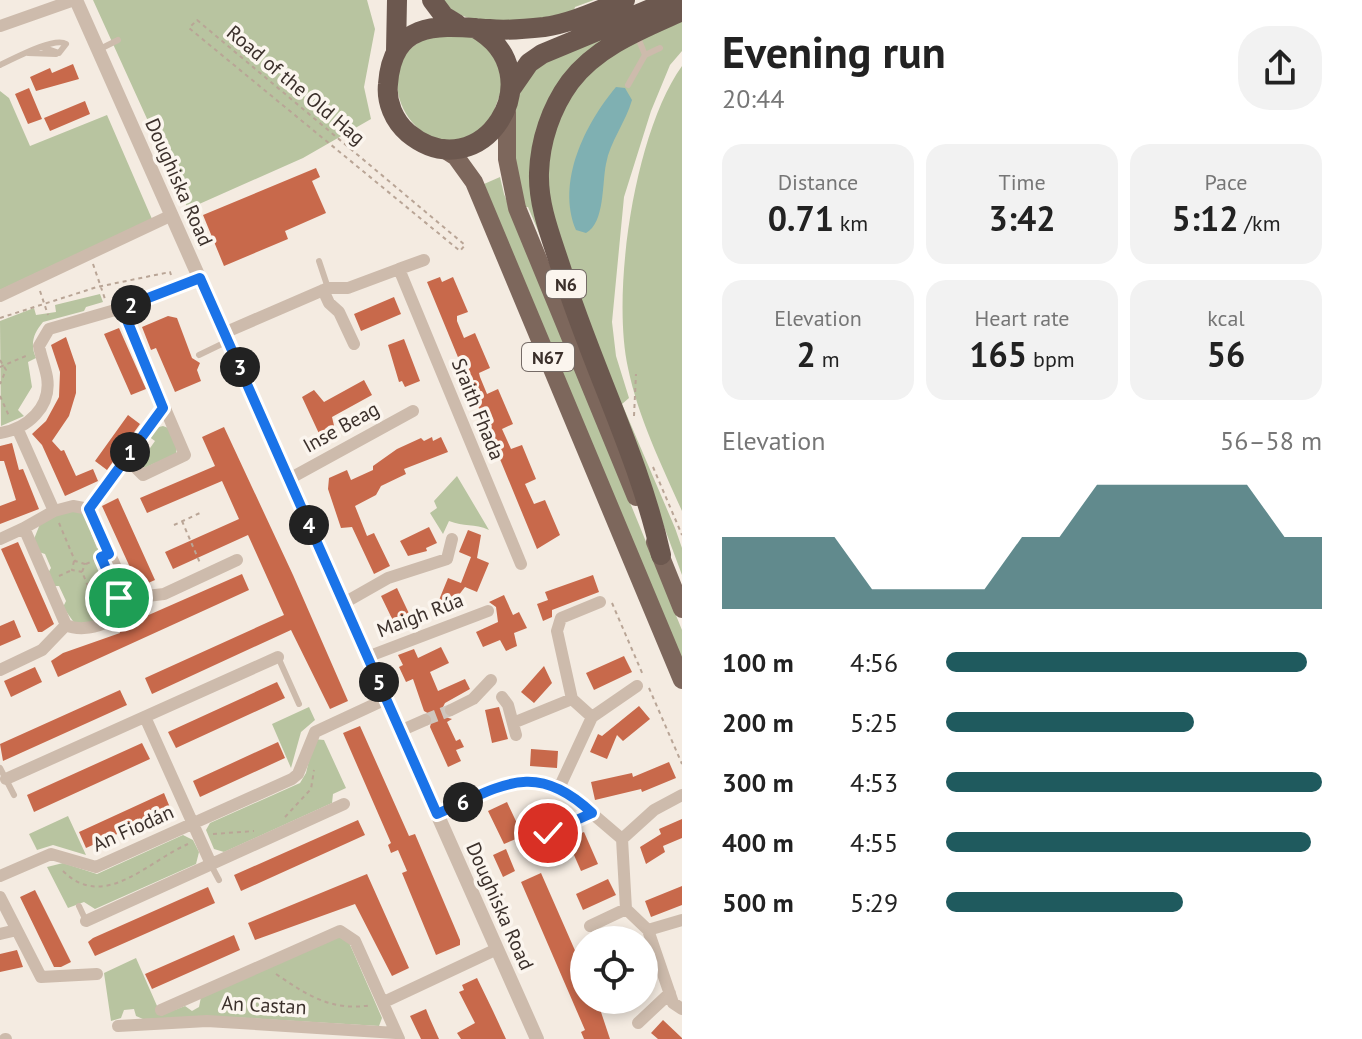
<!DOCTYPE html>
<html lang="en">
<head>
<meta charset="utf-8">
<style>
	:root { --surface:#fff; --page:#f2f2f2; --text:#222; --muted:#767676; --accent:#1f5a5e }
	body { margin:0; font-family:"PT Sans",sans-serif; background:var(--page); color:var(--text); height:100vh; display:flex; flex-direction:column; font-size:30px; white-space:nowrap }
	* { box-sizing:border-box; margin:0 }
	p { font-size:26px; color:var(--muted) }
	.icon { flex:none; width:44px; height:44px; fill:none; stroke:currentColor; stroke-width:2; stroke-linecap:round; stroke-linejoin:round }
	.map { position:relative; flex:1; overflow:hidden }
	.panel { display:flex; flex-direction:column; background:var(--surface); width:680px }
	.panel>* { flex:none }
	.controls { position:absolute; left:570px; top:926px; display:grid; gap:16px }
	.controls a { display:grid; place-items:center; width:88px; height:88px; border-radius:50%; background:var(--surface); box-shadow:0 4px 12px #0003; font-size:40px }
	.pin { position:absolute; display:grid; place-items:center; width:68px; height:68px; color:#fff; margin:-34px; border:4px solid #fff; border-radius:50%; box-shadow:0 2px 8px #0007 }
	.km { position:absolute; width:40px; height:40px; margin:-20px; border-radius:50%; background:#222; color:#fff; font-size:22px; line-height:40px; text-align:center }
	.round { display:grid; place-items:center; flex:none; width:84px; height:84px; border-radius:32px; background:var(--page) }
	.head { display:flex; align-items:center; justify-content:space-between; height:136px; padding:0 40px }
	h1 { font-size:44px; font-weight:800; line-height:60px }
	.stats { display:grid; grid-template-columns:repeat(3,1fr); gap:12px; height:136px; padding:8px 40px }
	.stats div { display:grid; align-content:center; border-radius:20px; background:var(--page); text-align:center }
	.stats b { font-size:34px; font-weight:800 }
	.stats small { font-size:22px; font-weight:400 }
	.stats p { font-size:22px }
	.chart { height:224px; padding:16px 40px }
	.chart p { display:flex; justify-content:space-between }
	.chart svg { width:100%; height:144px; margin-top:8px; fill:var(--accent); opacity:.7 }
	ul { padding:0 40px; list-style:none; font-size:26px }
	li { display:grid; grid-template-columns:128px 96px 1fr; align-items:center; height:60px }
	li i { height:20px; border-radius:10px; background:var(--accent) }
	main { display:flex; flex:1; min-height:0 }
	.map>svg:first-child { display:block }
	.green { fill:#b8c4a0 }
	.water { fill:#7fb0b2 }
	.building { fill:#c8694b }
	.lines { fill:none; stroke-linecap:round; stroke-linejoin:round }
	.minor-tunnel { stroke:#cfc6bd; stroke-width:12; stroke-dasharray:12 6; stroke-linecap:butt }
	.path { stroke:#b9a596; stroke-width:2; stroke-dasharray:4 4; stroke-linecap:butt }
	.service { stroke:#cdbbac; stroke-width:6 }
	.minor { stroke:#cdbbac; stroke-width:12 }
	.tertiary { stroke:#cdbbac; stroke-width:14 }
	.primary { stroke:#7d675c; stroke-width:18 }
	.trunk { stroke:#6c584f; stroke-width:20 }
	.route-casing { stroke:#fff; stroke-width:16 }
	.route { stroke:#1a73e8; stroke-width:10 }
	.labels { text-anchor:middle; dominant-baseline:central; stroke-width:7; stroke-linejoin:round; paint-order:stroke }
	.shield { fill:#fbf5ee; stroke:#756b66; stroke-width:2 }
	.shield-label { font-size:18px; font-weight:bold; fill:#3b302b }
	.street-label { font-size:20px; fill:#3b302b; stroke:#fbf5ee }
</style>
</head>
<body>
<main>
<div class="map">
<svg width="682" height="1039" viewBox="0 0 682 1039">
	<rect width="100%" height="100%" fill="#f4ebe1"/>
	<!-- green -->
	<path class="green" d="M93,0H367L375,29L364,87L371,119L303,158L188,209Z
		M443,0H594L575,7L574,11C536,20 469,36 443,0Z
		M682,19V51L670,65L651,111L624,197L612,322L616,356L629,398L622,404L675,528L682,548V575L554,231L544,170L555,122L583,77L621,50Z
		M637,28L552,103L545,247L528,207H523C514,167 502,96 539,65C563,45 607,38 637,28Z
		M463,33L488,46L505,80L489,125C480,129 470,137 461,139C407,152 371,70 421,41C432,35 450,35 463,33Z
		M682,66V511C662,466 638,417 628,368C611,290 635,131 682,66Z
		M0,91L9,98L30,146L107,115L152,219L0,290Z
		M500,177L504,194L682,630V665L484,184Z
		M100,294L103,302L86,307L84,311L43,322C33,334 30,344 36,358L28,362L32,387L18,410L24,416L1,426L0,321L34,308L36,315L56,312L55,305Z
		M163,426L171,429L177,447L176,454L144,468L136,462L135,453L140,447L148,451L155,441L148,436L155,428Z
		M457,476L489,530C474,523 464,527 449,521L443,534L430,513L437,508L434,501Z
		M84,510L96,528L91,533L97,548L104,549L117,590H123L125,596L119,609L88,624H75L63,607L66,601L59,586H54L48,573L51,568L45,554L39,552L34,539L40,524L64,512Z
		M309,707L315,720L301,732L291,768L272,724Z
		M314,739L324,740L346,788L333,794L332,803L224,852L214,849L206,830L210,823L300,783L306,773Z
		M68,816L86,855L53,845L37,850L29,834Z
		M183,835L193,840L199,852L196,864L95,909L84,902L68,908L47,867L63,863L97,874Z
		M335,936L348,940L382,1018L379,1026L229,1017L143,1019L136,1016L134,1009L124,1010L121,1018L111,1021L104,973L136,958L161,1015L185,1006L192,1011L199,1007L201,997Z"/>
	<!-- water -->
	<path class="water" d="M616,87L625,88L632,100C626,122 610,141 606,164C602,183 605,223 586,233L576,230C556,182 585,124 616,87Z"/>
	<!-- building -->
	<path class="building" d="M73,64L79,79L36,91L30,77L50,68L52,73Z
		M29,88L42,119L28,124L15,94Z
		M85,101L90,114L50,131L44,118Z
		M316,168L320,177L312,181L326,213L285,231L288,239L224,266L203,215Z
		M440,277L442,282L453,277L468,312L457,316V321L464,338L475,333L490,368L479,373L480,377L487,394L498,389L513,424L502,429L511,449L522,445L536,479L525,484L529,493L534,504L545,500L560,535L537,549L427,282Z
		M394,297L401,314L361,331L354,314Z
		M168,316L177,318L192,358L200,363L197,370L201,381L175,392L156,348L151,350L142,327Z
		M119,328L146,389L131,395L104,334Z
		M66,337L76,366V393L69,416L52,441L61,451L64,450L76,476L93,469L98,481L65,496L42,445L32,434L46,421L59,397L60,372L51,345Z
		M404,339L420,381L405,387L402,381L399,382L388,345Z
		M364,380L372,395L332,417L336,434L322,440L302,397L314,390L324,402Z
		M128,415L140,424L107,470L95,461Z
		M224,427L293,575L348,701L330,709L291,630L152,694L145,678L284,615L248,535L173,569L165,552L239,519L222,481L147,513L140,498L215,466L202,437Z
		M432,437L433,441L441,437L448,452L404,469L406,474L381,486L376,495L355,506L367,536L374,533L390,566L374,574L352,527L341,528L328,489L329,478L347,470L351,480L373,470V466L397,449L421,438L424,441Z
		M12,443L19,470L23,469L39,509L0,524V506L16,500L4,461H0V446Z
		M118,498L155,580L139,587L102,506Z
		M429,527L437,543L426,548L427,551L408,556L400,541Z
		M468,530L481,535L477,558L489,563L477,592L465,587L451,605L439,600L448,578L461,583L471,557L459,552Z
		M18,542L54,624L42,632H38L1,549Z
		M242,574L249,590L58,677L51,661L63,653L120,633L119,628Z
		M593,575L599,592L552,610V617L543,621L537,604L548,600L545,592Z
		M397,588L413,622L397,629L381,596Z
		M504,595L513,615L519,612L527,628L514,633L517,646L506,651L500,640L483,647L476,632L498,622L496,607L489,602Z
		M14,620L21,637L0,646V626Z
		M441,647L449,663L430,672L438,691L465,679L470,689L445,703L442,709L445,717L452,719L447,722L456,741L460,739L464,747L456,750L461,761L448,767L430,727L433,716L424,711L413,679L406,682L399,667L403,665L398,655L414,649L418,658Z
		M624,656L632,672L594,690L586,673Z
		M544,666L552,683L534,703L521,692Z
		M35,667L42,682L11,697L4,681Z
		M277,682L285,698L176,748L168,732Z
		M120,690L127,705L3,761L0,744Z
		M639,706L650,719L623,741L617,735L607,759L590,752L598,734L602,736Z
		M499,707L508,739L492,743L485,710Z
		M360,726L409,836L415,834L460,940V945L436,955L402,873L407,871L398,850L391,853L388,845L391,843L343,733Z
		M278,742L285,758L200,797L193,781Z
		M142,743L150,759L34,812L27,795Z
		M531,749L558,751L557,768L530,766Z
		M669,762L676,778L642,792L641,789L595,800L591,782L632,773L633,777Z
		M164,793L171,810L86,848L79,832Z
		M507,802L523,836L504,844L488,811Z
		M682,819V838L663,846L665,852L646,864L640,847L661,834L659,829Z
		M358,820L365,835L241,891L234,875Z
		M584,832L598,864L581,871L567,839Z
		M506,849L515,871L503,877L493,855Z
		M541,873L584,971V1000H597L610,1039H584L581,1032L585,1030L521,882Z
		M367,874L409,968L392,976L355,904L255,940L248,923Z
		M608,879L616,895L583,910L576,894Z
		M682,886V905L651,917L645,901Z
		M208,887L215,903L95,956L88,942L93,938Z
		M35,890L71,962L61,967H54L20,897Z
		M234,935L240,950L152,989L145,974Z
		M17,950L23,967L0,972V954Z
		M477,978L493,1011L506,1039H461L457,1033L475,1023L459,992L464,990L462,985Z
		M426,1009L430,1019L439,1039H421L410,1016Z
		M663,1020L682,1038V1039H658L651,1033Z"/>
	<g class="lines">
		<!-- minor-tunnel -->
		<path class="minor-tunnel" d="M425,720L451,710"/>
		<!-- path -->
		<path class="path" d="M197,20L465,245L460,251L189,28Z
			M93,264L105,299
			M40,291L48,315
			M0,318L97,287L170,272L171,275
			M0,360L6,370L0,384
			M0,367L28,355
			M0,396L9,416
			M634,416L636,374
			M653,467L682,535
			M182,521L200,563
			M59,523L75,561L85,564L82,572L99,612
			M174,525L200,513
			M74,561L72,570L82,572
			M86,564L99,558
			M59,576L72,570
			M612,603L643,675
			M649,688L682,764
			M285,817L311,789L314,770
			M213,834L254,831
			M63,871C104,912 148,861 188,844
			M276,974C307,995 332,1012 372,1005"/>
		<!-- service -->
		<path class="service" d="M637,35L645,55
			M100,49L118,40
			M28,53L56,54
			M0,65C13,59 55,36 66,44L59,53L42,47
			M628,85L645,55L660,48
			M319,261L328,288
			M199,355L228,341
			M278,657L299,704
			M0,768L14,795
			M211,865L219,880
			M79,906L86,921"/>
		<!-- minor -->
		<path class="minor" d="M0,26L74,0
			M399,269L424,260
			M323,290L329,303L339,312L354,344
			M0,296L172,215
			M122,308L185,455L143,475L126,458
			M224,333L328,288H348L399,269L521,564
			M18,430L54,511L73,506L89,509L130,598C124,620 87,635 66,625L24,528L54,511
			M0,433C27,429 52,407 47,377C45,366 41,357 39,346L49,329L122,308L200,278
			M289,479L413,411
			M89,509L163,408
			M0,539L24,528
			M130,598L164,594L237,560
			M344,603L388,578L447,559L452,539
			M367,657L488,611
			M0,670L42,650L66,625
			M502,697L508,705L516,735
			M451,710L473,699L491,680
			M145,717L211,864
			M592,717L572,699L557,631L561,618L600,602
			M513,723L572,699
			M400,731L425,720
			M6,779L278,657
			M560,786L592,717L637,686
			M437,814L511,783L536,782L560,786L622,839L626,909L648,930L673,1003L682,1009
			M548,833L592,813
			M622,839L654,810L682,795
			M0,876L51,854L96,867L292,779L298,774L315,732L386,699
			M0,897L41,977L97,974
			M86,921L344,804
			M590,926L626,909
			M648,930L682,920
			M0,934L17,930
			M384,1002L497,949
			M161,1010L340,931L355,941L399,1039
			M638,1023L670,993
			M118,1026L207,1021L396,1033
			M5,1039H6"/>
		<!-- tertiary -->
		<path class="tertiary" d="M76,0L537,1039"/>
		<!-- primary -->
		<path class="primary" d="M507,112V159L517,208L636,497
			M442,148L456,157L474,182L682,680
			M655,542L682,609"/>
		<!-- trunk -->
		<path class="trunk" d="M432,0L444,16L457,24
			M475,28C557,74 481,193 408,133C394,121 386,102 388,84C393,18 441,26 489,29C507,31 526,29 544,27C572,23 599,10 625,0
			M396,51L397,0
			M511,89L529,63L542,54L672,0
			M661,555C639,456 591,365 561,268C551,237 538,206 539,173C540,141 551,108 570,82C597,46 642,29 682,11"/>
	</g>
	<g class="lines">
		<!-- route casing -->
		<g class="route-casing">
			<path id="route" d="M119,598L101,557L109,554L89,509L163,408L122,308L200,278L437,814C500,787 534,758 592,813L548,833"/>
		</g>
		<!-- route -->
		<use href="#route" class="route"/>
	</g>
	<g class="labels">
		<!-- shield labels -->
		<g class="shield">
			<rect x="546" y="270" width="40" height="28" rx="6"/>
			<rect x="522" y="343" width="52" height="28" rx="6"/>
		</g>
		<g class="shield-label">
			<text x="566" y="284">N6</text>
			<text x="548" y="357">N67</text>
		</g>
		<!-- street labels -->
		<g class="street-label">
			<text transform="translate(296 85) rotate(40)">Road of the Old Hag</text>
			<text transform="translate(179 182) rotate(66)">Doughiska Road</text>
			<text transform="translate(478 409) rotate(68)">Sraith Fhada</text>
			<text transform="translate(341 427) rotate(-29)">Inse Beag</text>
			<text transform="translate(420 615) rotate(-21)">Maigh Rúa</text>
			<text transform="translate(133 828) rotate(-24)">An Fiodán</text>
			<text transform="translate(500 906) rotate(66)">Doughiska Road</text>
			<text transform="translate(264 1005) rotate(3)">An Castan</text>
		</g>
	</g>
</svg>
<div class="controls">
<a><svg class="icon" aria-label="locate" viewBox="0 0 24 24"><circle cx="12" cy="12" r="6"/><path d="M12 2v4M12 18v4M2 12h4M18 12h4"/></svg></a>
</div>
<div class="pin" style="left:119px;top:598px;background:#1e9e55"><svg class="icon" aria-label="arrive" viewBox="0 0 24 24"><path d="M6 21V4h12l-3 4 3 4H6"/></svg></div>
<div class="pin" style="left:548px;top:833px;background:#d93025"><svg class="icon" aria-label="check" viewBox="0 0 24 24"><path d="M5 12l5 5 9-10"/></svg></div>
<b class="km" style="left:130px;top:452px">1</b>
<b class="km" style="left:131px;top:305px">2</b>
<b class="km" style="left:240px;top:367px">3</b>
<b class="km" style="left:309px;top:525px">4</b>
<b class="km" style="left:379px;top:682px">5</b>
<b class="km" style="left:463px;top:802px">6</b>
</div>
<section class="panel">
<div class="head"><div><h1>Evening run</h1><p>20:44</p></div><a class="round"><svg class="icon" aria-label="share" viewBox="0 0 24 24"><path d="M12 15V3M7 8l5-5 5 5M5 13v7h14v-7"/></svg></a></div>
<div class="stats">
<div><p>Distance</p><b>0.71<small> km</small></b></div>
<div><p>Time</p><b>3:42</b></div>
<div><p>Pace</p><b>5:12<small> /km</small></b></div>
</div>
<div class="stats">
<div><p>Elevation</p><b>2<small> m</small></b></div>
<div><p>Heart rate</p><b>165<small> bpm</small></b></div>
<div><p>kcal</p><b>56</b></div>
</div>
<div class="chart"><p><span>Elevation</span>56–58 m</p>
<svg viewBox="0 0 160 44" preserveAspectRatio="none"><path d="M0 44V22L10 22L20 22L30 22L40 38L50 38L60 38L70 38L80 22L90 22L100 6L110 6L120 6L130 6L140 6L150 22L160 22V44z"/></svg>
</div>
<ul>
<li><b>100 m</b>4:56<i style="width:96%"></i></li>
<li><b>200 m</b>5:25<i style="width:66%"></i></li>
<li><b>300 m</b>4:53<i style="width:100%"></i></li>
<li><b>400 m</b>4:55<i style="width:97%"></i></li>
<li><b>500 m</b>5:29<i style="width:63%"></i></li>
</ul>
</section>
</main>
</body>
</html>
